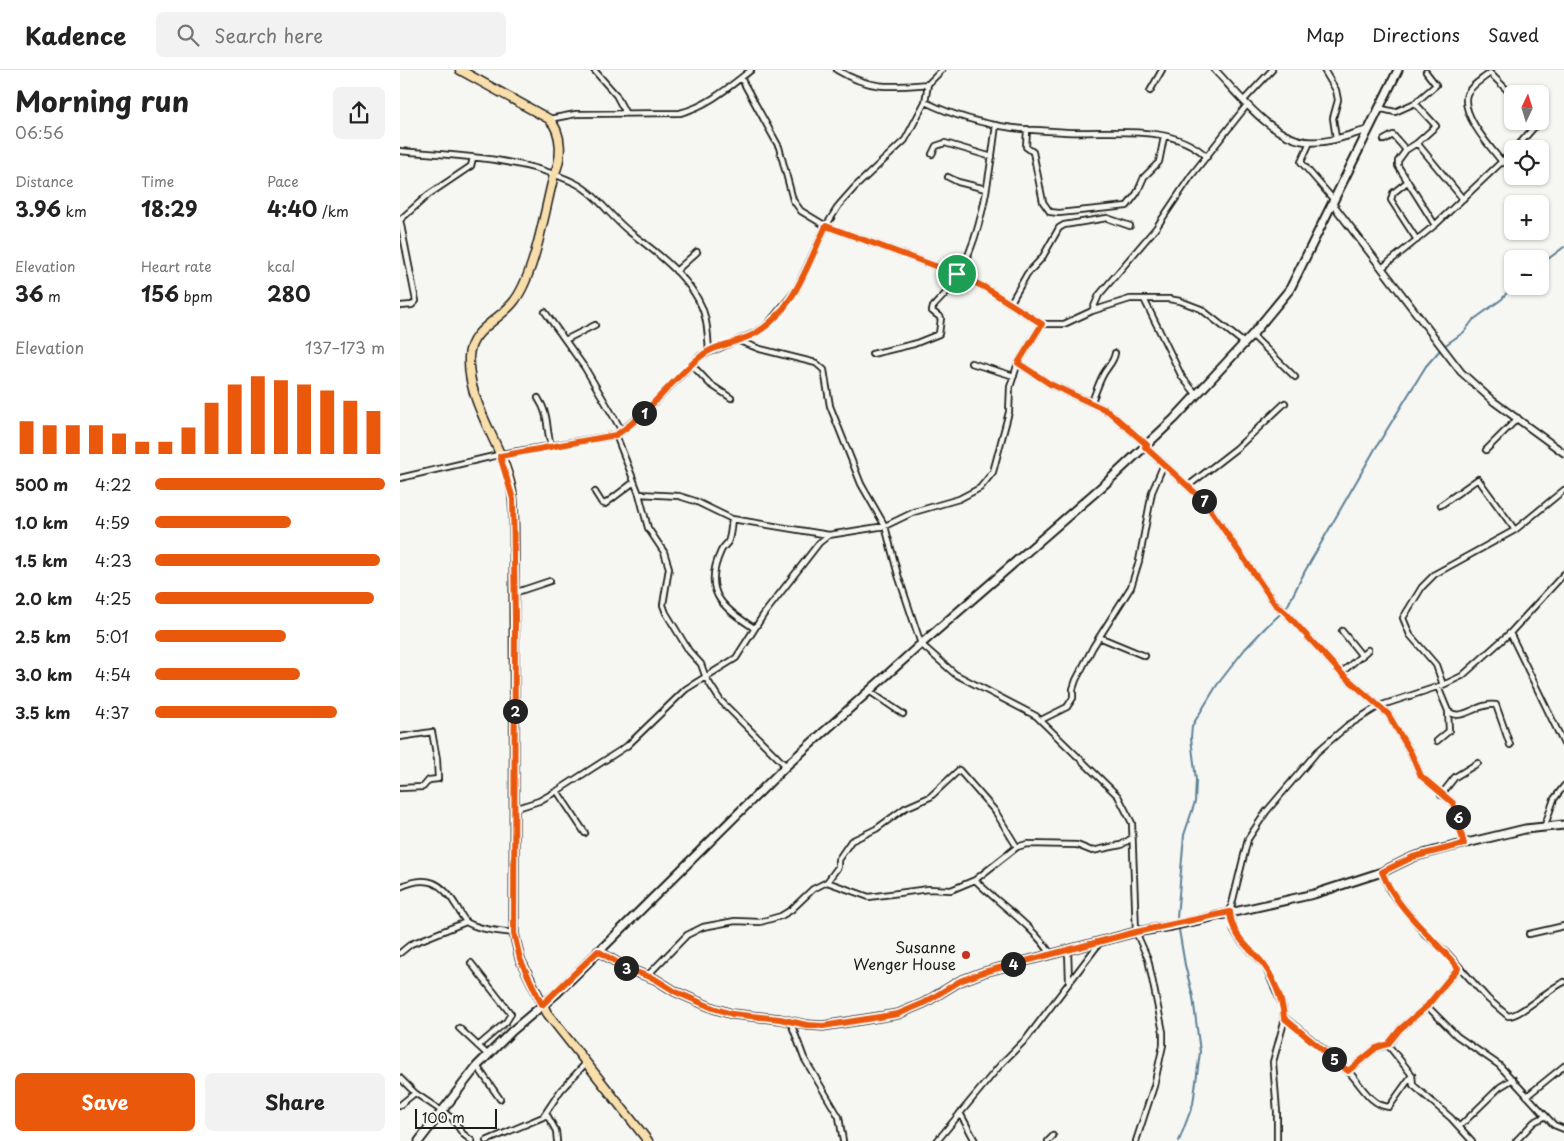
<!DOCTYPE html>
<html lang="en">
<head>
<meta charset="utf-8">
<style>
	:root { --surface:#fff; --page:#f2f2f2; --text:#222; --muted:#767676; --line:#e0e0e0; --accent:#ea580c }
	body { margin:0; font-family:"Playpen Sans",sans-serif; background:var(--page); color:var(--text); height:100vh; display:flex; flex-direction:column; font-size:19px; white-space:nowrap }
	* { box-sizing:border-box; margin:0 }
	p { font-size:16px; color:var(--muted) }
	.icon { flex:none; width:28px; height:28px; fill:none; stroke:currentColor; stroke-width:2; stroke-linecap:round; stroke-linejoin:round }
	.map { position:relative; flex:1; overflow:hidden }
	.sheet { display:flex; flex-direction:column; background:var(--surface); width:400px }
	.sheet>* { flex:none }
	.needle { width:32px; rotate:4deg }
	.fabs { position:absolute; left:1104px; top:15px; display:grid; gap:10px }
	.fabs a { display:grid; place-items:center; width:45px; height:45px; border-radius:8px; background:var(--surface); box-shadow:0 1px 4px #0004; font-size:25px }
	.scale { position:absolute; left:15px; bottom:12px; width:82px; box-sizing:border-box; padding-left:5px; border:2px solid #1c1c1c; border-top:0; font-size:14px; line-height:18px; white-space:nowrap; color:#1c1c1c; -webkit-text-stroke:4px #f6f6f2; paint-order:stroke }
	.pin { position:absolute; display:grid; place-items:center; width:42px; height:42px; color:#fff; margin:-21px; border:2px solid #fff; border-radius:50%; box-shadow:0 1px 5px #0007 }
	.km { position:absolute; width:25px; height:25px; margin:-12px; border-radius:50%; background:#222; color:#fff; font-size:14px; line-height:25px; text-align:center }
	.round { display:grid; place-items:center; flex:none; width:52px; height:52px; border-radius:8px; background:var(--page) }
	.head { display:flex; align-items:center; justify-content:space-between; height:85px; padding:0 15px }
	h1 { font-size:28px; font-weight:700; line-height:38px }
	.metrics { display:grid; grid-template-columns:repeat(3,1fr); gap:8px; height:85px; padding:5px 15px }
	.metrics div { display:grid; align-content:center }
	.metrics b { font-size:21px; font-weight:700 }
	.metrics small { font-size:14px; font-weight:400 }
	.metrics p { font-size:14px }
	.chart { height:140px; padding:10px 15px }
	.chart p { display:flex; justify-content:space-between }
	.chart svg { width:100%; height:90px; margin-top:5px; stroke:var(--accent); stroke-width:6 }
	.button { display:flex; gap:10px; margin-top:auto; padding:10px 15px }
	.button a { flex:1; height:58px; border-radius:8px; background:var(--accent); color:#fff; font-size:20px; font-weight:700; line-height:58px; text-align:center }
	.button a+a { background:var(--page); color:var(--text) }
	ul { padding:0 15px; list-style:none; font-size:16px }
	li { display:grid; grid-template-columns:80px 60px 1fr; align-items:center; height:38px }
	li i { height:12px; border-radius:6px; background:var(--accent) }
	header { display:flex; align-items:center; gap:30px; box-sizing:border-box; height:70px; padding:0 25px; background:var(--surface); border-bottom:1px solid var(--line) }
	header strong { font-size:24px }
	nav { display:flex; gap:28px; margin-inline-start:auto; font-size:18px }
	.search { width:350px; height:45px; background:var(--page); display:flex; align-items:center; gap:12px; box-sizing:border-box; padding:0 18px; border-radius:8px; color:var(--muted); font-size:19px }
	main { display:flex; flex:1; min-height:0 }
	.map>svg:first-child { display:block }
	.lines { fill:none; stroke-linecap:round; stroke-linejoin:round }
	.stream { stroke:#5c8196; stroke-width:2 }
	.minor-casing { stroke:#1c1c1c; stroke-width:8 }
	.tertiary-casing { stroke:#1c1c1c; stroke-width:9 }
	.secondary-casing { stroke:#1c1c1c; stroke-width:11 }
	.primary-casing { stroke:#1c1c1c; stroke-width:11 }
	.minor { stroke:#f6f6f2; stroke-width:4.5 }
	.tertiary { stroke:#f6f6f2; stroke-width:5.5 }
	.secondary { stroke:#f6f6f2; stroke-width:7 }
	.primary { stroke:#f8deab; stroke-width:8 }
	.route-casing { stroke:#fff; stroke-width:10 }
	.route { stroke:#ea580c; stroke-width:6 }
	.poi-dot { fill:#c8321e; stroke:#f6f6f2; stroke-width:2 }
	.labels { text-anchor:middle; dominant-baseline:central; stroke-width:4.5; stroke-linejoin:round; paint-order:stroke }
	.poi-label { font-size:15px; fill:#1c1c1c; stroke:#f6f6f2; text-anchor:end }
</style>
</head>
<body>
<header>
<strong>Kadence</strong>
<div class="search"><svg class="icon" aria-label="search" viewBox="0 0 24 24"><circle cx="10" cy="10" r="6"/><path d="M15 15l6 6"/></svg>Search here</div>
<nav><a>Map</a><a>Directions</a><a>Saved</a></nav>
</header>
<main>
<section class="sheet">
<div class="head"><div><h1>Morning run</h1><p>06:56</p></div><a class="round"><svg class="icon" aria-label="share" viewBox="0 0 24 24"><path d="M12 15V3M7 8l5-5 5 5M5 13v7h14v-7"/></svg></a></div>
<div class="metrics">
<div><p>Distance</p><b>3.96<small> km</small></b></div>
<div><p>Time</p><b>18:29</b></div>
<div><p>Pace</p><b>4:40<small> /km</small></b></div>
</div>
<div class="metrics">
<div><p>Elevation</p><b>36<small> m</small></b></div>
<div><p>Heart rate</p><b>156<small> bpm</small></b></div>
<div><p>kcal</p><b>280</b></div>
</div>
<div class="chart"><p><span>Elevation</span>137–173 m</p>
<svg viewBox="0 0 160 44" preserveAspectRatio="none"><path d="M5 44V28M15 44V30M25 44V30M35 44V30M45 44V34M55 44V38M65 44V38M75 44V31M85 44V19M95 44V10M105 44V6M115 44V8M125 44V10M135 44V13M145 44V18M155 44V23"/></svg>
</div>
<ul>
<li><b>500 m</b>4:22<i style="width:100%"></i></li>
<li><b>1.0 km</b>4:59<i style="width:59%"></i></li>
<li><b>1.5 km</b>4:23<i style="width:98%"></i></li>
<li><b>2.0 km</b>4:25<i style="width:95%"></i></li>
<li><b>2.5 km</b>5:01<i style="width:57%"></i></li>
<li><b>3.0 km</b>4:54<i style="width:63%"></i></li>
<li><b>3.5 km</b>4:37<i style="width:79%"></i></li>
</ul>
<div class="button"><a>Save</a><a>Share</a></div>
</section>
<div class="map">
<svg width="1164" height="1071" viewBox="0 0 1164 1071">
	<rect width="100%" height="100%" fill="#f6f6f2"/>
	<filter id="ink" filterUnits="userSpaceOnUse"><feTurbulence type="fractalNoise" baseFrequency=".02" numOctaves="2"/><feDisplacementMap in="SourceGraphic" scale="10" xChannelSelector="R" yChannelSelector="G"/><feConvolveMatrix kernelMatrix="1 2 1 2 8 2 1 2 1" color-interpolation-filters="sRGB"/></filter>
	<g filter="url(#ink)">
		<g class="lines">
			<!-- stream -->
			<path class="stream" d="M1140,195L1164,177
				M1044,276L1064,262L1073,250L1102,229L1112,216
				M779,1071L793,1034L800,982L793,927L785,895L777,848L784,765L795,732L796,710L791,668L792,656L817,615L845,579L867,556L886,539L905,501L975,379L1026,296L1041,279"/>
			<!-- minor casing -->
			<g class="minor-casing">
				<path id="minor" d="M194,0L216,25L225,42
					M437,0C470,20 492,17 528,14
					M924,0L936,20L938,30L933,48L936,68
					M341,8L379,77L393,130L401,141L426,156L557,204L584,217L642,254H664L692,241L730,229H769L780,231L801,239L844,273
					M750,21L762,0
					M844,30L872,0
					M525,32C552,45 583,54 613,58C631,60 649,61 666,62C710,64 773,53 807,87
					M1015,33L1036,56L1017,73L1063,129
					M978,38L995,42L1015,33L1036,15L1026,2
					M149,49L176,44L280,43C308,36 329,17 351,0
					M627,59L626,77L633,82L643,132L650,142L659,143L727,136L737,123L744,107L759,92L764,67
					M984,70L993,65L1006,80
					M910,72L901,92L933,129
					M1017,73L1006,80L998,91V96L1035,155
					M1115,79L1136,55V51
					M0,81C57,86 122,87 175,113C197,124 211,148 231,163C258,183 297,213 305,247C308,258 308,270 309,281
					M532,84L536,76L545,73L592,87
					M1103,93C1091,78 1060,44 1067,24C1071,15 1083,9 1090,3L1112,25
					M548,107L558,112L586,119
					M1007,112L993,123L991,130L1017,170
					M0,150L28,125L71,96L73,88
					M983,197L1035,155L1112,82
					M276,201L297,182
					M744,229L782,307L797,325
					M610,234L627,204L642,188L659,158L664,155L707,148L730,156
					M0,236L12,235L16,231L0,150
					M692,241L699,225L756,158L791,106L847,35
					M145,242L185,298L222,361
					M852,265L895,307
					M165,270L195,255
					M339,271L360,279L416,293L424,300L430,336L461,414L485,456L498,505L521,574L555,604L636,646L718,726L732,753L736,862L748,889L763,962V975L754,1016L736,1071
					M472,284L514,274L539,264L541,248L532,241L533,237C539,230 548,222 553,214C583,168 589,107 596,55
					M571,293L614,306
					M618,293L650,314L708,341L747,375
					M292,295L310,314L331,328
					M138,328C150,347 145,355 151,375
					M691,333C696,323 698,314 703,305C707,297 714,292 715,283
					M216,365L239,424L248,458L264,482L269,498L263,535L266,543L289,581L301,594L306,608L320,630L386,696
					M745,377L805,432L875,534L886,543L941,603L988,644L1011,683L1021,706L1053,733L1064,774
					M1086,380L1118,348
					M0,408L107,383L216,365L243,344L300,286L355,263L366,256L396,220L426,156L439,135L455,117L505,70L525,32L528,14L542,0
					M788,416L837,378L885,333
					M195,422L202,433L205,434L234,412
					M239,424L279,426L295,431L332,449L429,465L485,456L514,442L559,429L580,418L593,402L609,342L610,317L618,293L642,254
					M1041,435L1078,409L1115,460
					M332,449C331,456 331,465 328,472C326,475 323,477 321,481C302,522 322,537 354,558
					M114,523L150,511
					M942,561L962,586
					M1110,563L1164,674
					M699,567L745,586
					M941,603L968,580
					M1043,615L1036,595L1010,565L1003,548L1022,517L1035,504L1115,460L1164,420
					M469,621L503,644
					M1048,641C1062,653 1077,632 1096,635L1110,675
					M641,650L667,637L673,628V619L676,610L693,577L731,517L739,491L752,422L764,394
					M0,667L32,662L37,689L38,709L29,710L23,717L0,718
					M1037,671L1049,661L1048,641L1038,617
					M157,721L185,763
					M1041,725L1055,707L1078,693
					M114,739L139,731L157,721L227,676L286,619L336,588L364,544L419,473L429,465
					M1145,755L1154,729L1164,716
					M982,802L990,821L1025,864L1047,883L1088,929L1108,946C1121,946 1148,919 1164,912
					M575,810C600,835 631,854 651,884
					M427,812L469,827L528,819L551,820L575,810L617,777L627,774L677,775L692,781L721,775L732,768
					M0,817C27,804 42,812 57,837C60,842 63,850 68,853C81,860 99,861 114,863
					M1129,864L1164,856
					M668,880L669,912
					M0,883L11,874L66,852
					M71,893L111,944L106,952L78,976
					M247,906L287,865L303,857L335,851L360,852L381,846L391,840L413,819L427,812L438,797V790L451,771L476,759L505,738L530,727L559,700L595,741L617,777
					M1027,936L1057,966L1099,995L1154,1055L1164,1059
					M884,947C905,964 927,981 947,1000C960,1012 969,1035 989,1037L1012,1005
					M391,953L404,988L439,1047L443,1071
					M59,958L88,985
					M988,975L1012,1005L1013,1015L1051,1048L1072,1071
					M77,996L100,1029
					M948,1001L976,978L988,975L1000,959L1027,936L1058,898
					M0,1008L15,1023L52,1048L63,1064L72,1071
					M1127,1026L1164,996
					M0,1035L15,1023
					M146,1043L156,1061L157,1071
					M560,1043L575,1071
					M1060,1056L1100,1017L1113,1009
					M86,1071L143,1047L161,1020L186,993
					M537,1071L602,993L627,968L701,871
					M648,1071L653,1066
					M877,1071V1042L873,992L884,952L883,937L865,896L841,871L834,861L830,842L848,769L866,742L917,682L947,656L979,636L1043,615L1062,606L1110,563L1164,504
					M1116,1071L1134,1052L1146,1046"/>
			</g>
			<!-- tertiary casing -->
			<g class="tertiary-casing">
				<path id="tertiary" d="M815,0C839,25 873,71 911,72C929,73 949,65 967,60
					M932,133L1061,302L1093,331L1164,383"/>
			</g>
			<!-- secondary casing -->
			<g class="secondary-casing">
				<path id="secondary" d="M198,881L228,899L255,909L276,922L313,938L332,944L380,949L407,955L423,956L498,944L524,933L560,911L584,902L736,862L772,856L914,824L982,802L1013,787L1038,780L1125,759L1164,755
					M19,1071L77,996L112,961L157,923L386,696L521,574L706,413L774,349L852,265L890,219L998,0"/>
			</g>
			<!-- primary casing -->
			<g class="primary-casing">
				<path id="primary" d="M60,0L149,49C163,63 162,89 154,105C145,139 135,203 115,230C101,250 70,259 69,287C67,339 109,380 113,430C115,463 114,497 114,530C115,641 114,752 114,863L120,889L147,943L248,1071"/>
			</g>
			<!-- minor -->
			<use href="#minor" class="minor"/>
			<!-- tertiary -->
			<use href="#tertiary" class="tertiary"/>
			<!-- secondary -->
			<use href="#secondary" class="secondary"/>
			<!-- primary -->
			<use href="#primary" class="primary"/>
		</g>
	</g>
	<g class="lines" filter="url(#ink)">
		<!-- route casing -->
		<g class="route-casing">
			<path id="route" d="M426,156L557,204L584,217L642,254L618,293L650,314L708,341L747,375L745,377L805,432L875,534L886,543L941,603L988,644L1011,683L1021,706L1053,733L1064,774L1013,787L982,802C998,842 1032,865 1058,898L1027,936L1000,959L988,974L976,978L948,1001L884,948C883,930 872,903 860,890C846,875 832,865 830,842L736,862L584,902L560,911L524,933L498,944L423,956L407,955L380,949L332,944L313,938L276,922L255,909L228,899L198,881L142,935L120,889L114,863L115,547L113,429L100,386L216,365C249,344 270,311 300,287C315,274 339,273 356,263C394,241 408,193 426,156Z"/>
		</g>
		<!-- route -->
		<use href="#route" class="route"/>
	</g>
	<!-- markers -->
	<circle class="poi-dot" cx="566" cy="885" r="5"/>
	<g class="labels">
		<!-- poi labels -->
		<g class="poi-label">
			<text x="556" y="876">Susanne<tspan x="556" dy="17">Wenger House</tspan></text>
		</g>
	</g>
</svg>
<div class="fabs">
<a><svg class="needle" viewBox="-14 -14 28 28"><path d="M0-13l5 13h-10z" fill="#e53935"/><path d="M0 13l5-13h-10z" fill="#767676"/></svg></a>
<a><svg class="icon" aria-label="locate" viewBox="0 0 24 24"><circle cx="12" cy="12" r="6"/><path d="M12 2v4M12 18v4M2 12h4M18 12h4"/></svg></a>
<a>+</a>
<a>−</a>
</div>
<div class="scale">100 m</div>
<div class="pin" style="left:557px;top:204px;background:#1e9e55"><svg class="icon" aria-label="arrive" viewBox="0 0 24 24"><path d="M6 21V4h12l-3 4 3 4H6"/></svg></div>
<b class="km" style="left:244px;top:343px">1</b>
<b class="km" style="left:115px;top:641px">2</b>
<b class="km" style="left:226px;top:898px">3</b>
<b class="km" style="left:613px;top:894px">4</b>
<b class="km" style="left:934px;top:989px">5</b>
<b class="km" style="left:1058px;top:747px">6</b>
<b class="km" style="left:804px;top:431px">7</b>
</div>
</main>
</body>
</html>
